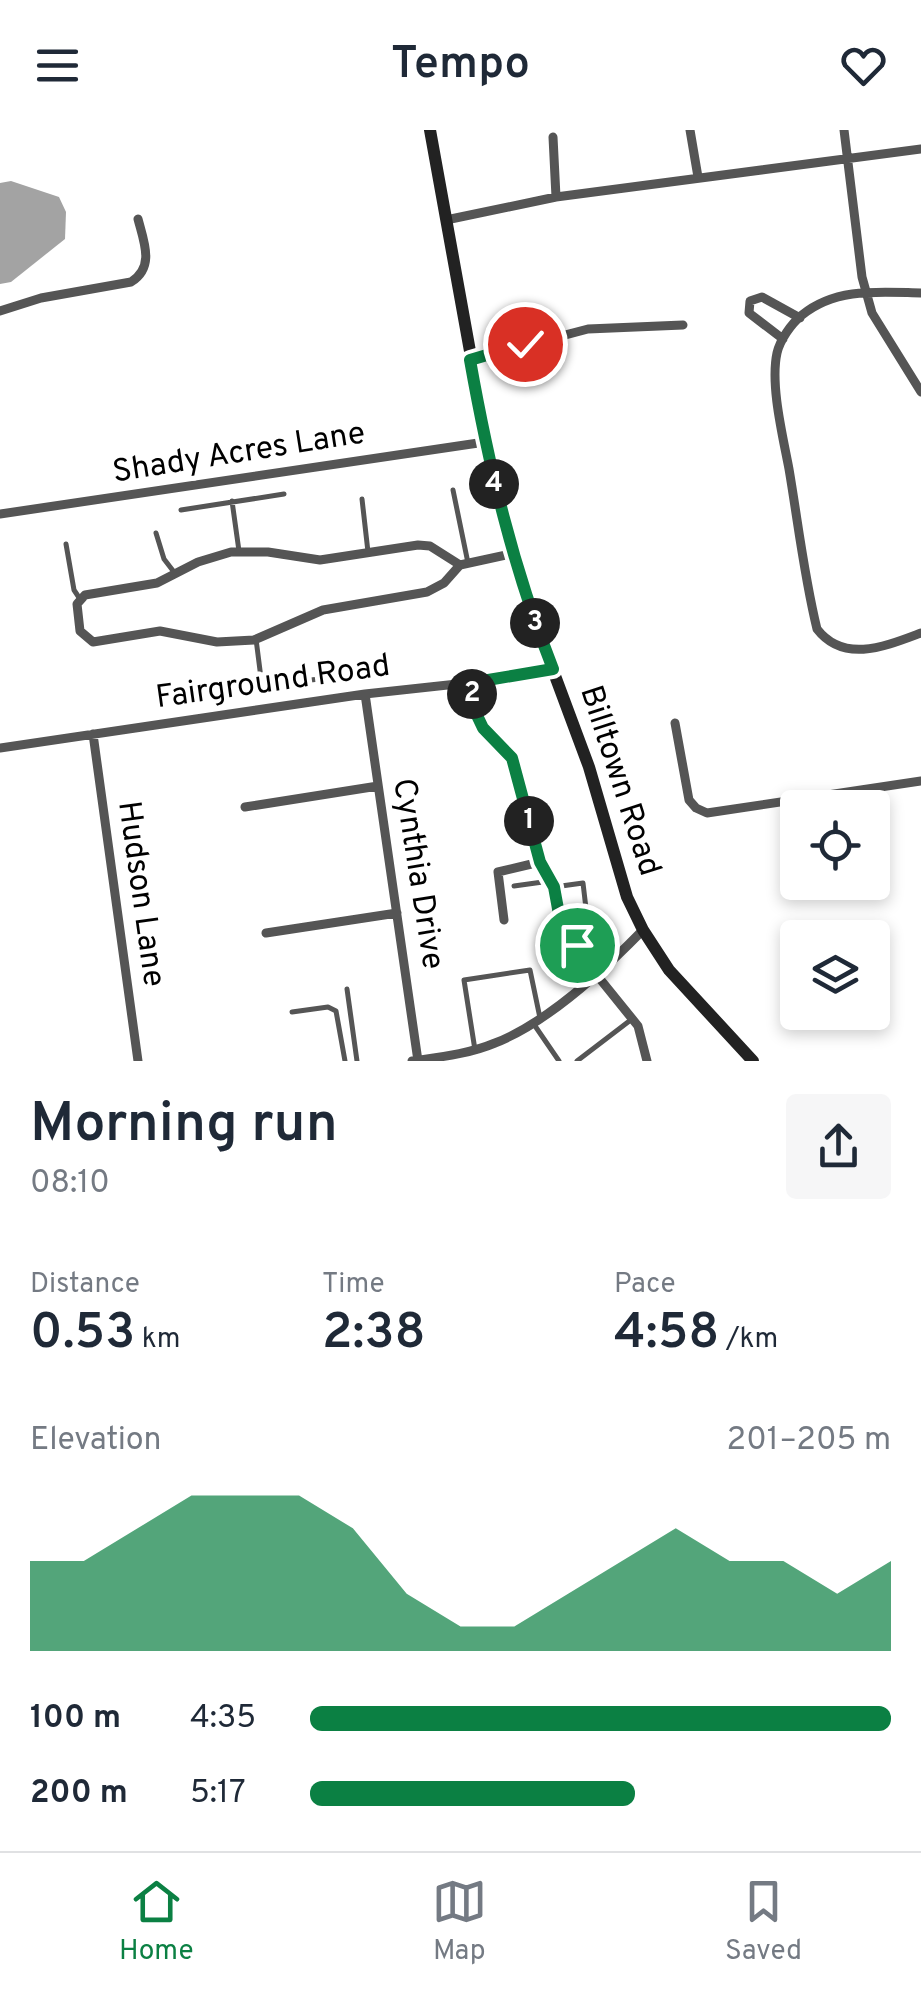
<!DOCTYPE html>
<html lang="en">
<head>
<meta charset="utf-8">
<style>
	:root { --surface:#fff; --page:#f6f6f7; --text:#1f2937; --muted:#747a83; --line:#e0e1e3; --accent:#0b8043 }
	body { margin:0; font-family:Overpass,sans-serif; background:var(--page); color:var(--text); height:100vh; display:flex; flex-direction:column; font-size:38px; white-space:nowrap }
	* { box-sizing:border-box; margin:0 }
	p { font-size:32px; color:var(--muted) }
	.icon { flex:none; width:55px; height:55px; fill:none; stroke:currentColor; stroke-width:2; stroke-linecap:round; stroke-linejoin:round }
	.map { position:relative; height:931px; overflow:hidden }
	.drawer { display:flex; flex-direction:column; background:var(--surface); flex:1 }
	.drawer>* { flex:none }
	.buttons { position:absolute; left:780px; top:660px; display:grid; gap:20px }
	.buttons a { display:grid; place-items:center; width:110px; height:110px; border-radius:10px; background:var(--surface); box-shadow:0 5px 15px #0003; font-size:50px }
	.pin { position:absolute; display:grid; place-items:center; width:85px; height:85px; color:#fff; margin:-42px; border:5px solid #fff; border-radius:50%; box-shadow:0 2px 10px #0007 }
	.km { position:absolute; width:50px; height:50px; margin:-25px; border-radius:50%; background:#222; color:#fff; font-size:28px; line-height:50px; text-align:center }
	.round { display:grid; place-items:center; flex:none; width:105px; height:105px; border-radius:10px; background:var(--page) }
	.overview { display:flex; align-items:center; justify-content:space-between; height:170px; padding:0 30px }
	h1 { font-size:55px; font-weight:600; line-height:75px }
	.metrics { display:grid; grid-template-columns:repeat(3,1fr); gap:15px; height:170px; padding:10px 30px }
	.metrics div { display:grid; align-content:center }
	.metrics b { font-size:50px; font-weight:600 }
	.metrics small { font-size:28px; font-weight:400 }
	.metrics p { font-size:28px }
	.chart { height:280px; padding:20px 30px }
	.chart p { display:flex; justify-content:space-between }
	.chart svg { width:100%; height:180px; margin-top:10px; fill:var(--accent); opacity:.7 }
	ul { padding:0 30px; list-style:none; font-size:32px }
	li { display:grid; grid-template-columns:160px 120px 1fr; align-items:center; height:75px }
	li i { height:25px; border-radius:12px; background:var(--accent) }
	header { display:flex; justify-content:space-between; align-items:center; height:130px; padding:0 30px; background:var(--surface); font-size:45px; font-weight:600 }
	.menu { display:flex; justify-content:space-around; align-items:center; height:140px; border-top:2px solid var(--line); background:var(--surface); font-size:28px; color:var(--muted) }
	.menu a { display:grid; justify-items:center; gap:5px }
	.menu .current { color:var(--accent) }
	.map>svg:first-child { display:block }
	.water { fill:#a3a3a3 }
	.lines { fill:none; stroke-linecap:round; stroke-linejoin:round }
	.lane { stroke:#555; stroke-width:5 }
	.street { stroke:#555; stroke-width:9 }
	.secondary { stroke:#222; stroke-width:12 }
	.route-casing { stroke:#fff; stroke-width:20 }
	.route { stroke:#0b8043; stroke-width:12 }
	.labels { text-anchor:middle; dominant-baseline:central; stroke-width:10; stroke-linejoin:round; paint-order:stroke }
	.street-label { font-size:32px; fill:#000; stroke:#fff }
</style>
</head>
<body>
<header><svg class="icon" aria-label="menu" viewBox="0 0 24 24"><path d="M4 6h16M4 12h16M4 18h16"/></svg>Tempo<svg class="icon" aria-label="heart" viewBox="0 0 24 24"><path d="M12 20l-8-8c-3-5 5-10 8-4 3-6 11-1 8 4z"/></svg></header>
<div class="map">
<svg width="921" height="931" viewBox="0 0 921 931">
	<rect width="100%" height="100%" fill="#fff"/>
	<!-- water -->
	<path class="water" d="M11,51L59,67L66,82L65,109L11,152L0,154V53Z"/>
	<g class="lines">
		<!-- lane -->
		<path class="lane" d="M453,360L468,433
			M362,369L368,422
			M232,371L239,421
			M181,380L284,364
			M156,403L164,429L174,442
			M66,414L74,460L80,469
			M256,509L262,556L319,549
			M216,562L262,556
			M540,732L550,751
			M514,756L550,751L554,757
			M577,815L565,817L554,757L583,753L589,804L577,815L580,825L596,844
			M347,859L357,931
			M292,882L328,877L336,881L345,931
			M533,893L559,931
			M475,920L464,850L530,840L540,888
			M577,931L632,889"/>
		<!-- street -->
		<path class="street" d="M690,0L698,47
			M844,0L862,147L872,183L921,262
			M553,7L556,67
			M446,90L556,67L921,19
			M921,163C880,162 836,157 802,185C791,194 780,210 777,223C770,255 783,307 789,339C798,392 804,446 817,499C844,534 886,516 921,503
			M0,181L41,168L131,152C155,137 144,112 138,89
			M783,209L749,183L750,171L762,167L800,188
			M470,230L588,199L683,195
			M0,384L485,312
			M460,435L444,453L427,462L323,480L254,510L217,512L160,501L93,512L80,501L77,474L85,465L157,453L198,432L231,422H268L320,430L418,415L430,416L460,435L511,424
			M470,553L473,577L483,599L513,628L540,732L498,742L504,790
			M365,564L418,931
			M675,593L689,670L696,678L707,683L921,651
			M93,604L138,931
			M0,618L365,564L512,548L553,539
			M245,677L378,656
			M266,803L397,783
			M596,844L638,896L647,931
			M412,931C440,927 469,924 495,913C547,893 604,840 643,800"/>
		<!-- secondary -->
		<path class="secondary" d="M430,0L496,365L522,457L589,637L627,767L643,800L669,840L753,931"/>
	</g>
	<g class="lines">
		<!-- route casing -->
		<g class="route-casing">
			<path id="route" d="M525,214L470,230C489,337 513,438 553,539L470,553L473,577L483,598L512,628L540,732L554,757L565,817L577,815"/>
		</g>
		<!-- route -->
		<use href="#route" class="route"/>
	</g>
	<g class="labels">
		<!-- street labels -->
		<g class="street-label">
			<text transform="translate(239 324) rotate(-9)">Shady Acres Lane</text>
			<text transform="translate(273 553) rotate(-8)">Fairground Road</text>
			<text transform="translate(619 651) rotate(72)">Billtown Road</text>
			<text transform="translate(417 744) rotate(81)">Cynthia Drive</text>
			<text transform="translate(140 764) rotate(82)">Hudson Lane</text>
		</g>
	</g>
</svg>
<div class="buttons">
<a><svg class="icon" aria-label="locate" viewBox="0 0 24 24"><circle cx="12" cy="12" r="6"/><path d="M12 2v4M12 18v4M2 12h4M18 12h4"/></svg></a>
<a><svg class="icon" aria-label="layers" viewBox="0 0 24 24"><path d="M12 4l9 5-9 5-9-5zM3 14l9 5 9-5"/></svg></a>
</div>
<div class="pin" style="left:577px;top:815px;background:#1e9e55"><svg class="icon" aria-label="arrive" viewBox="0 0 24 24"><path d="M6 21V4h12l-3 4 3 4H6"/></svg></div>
<div class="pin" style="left:525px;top:214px;background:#d93025"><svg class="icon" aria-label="check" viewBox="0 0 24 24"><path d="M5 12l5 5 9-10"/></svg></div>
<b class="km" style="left:529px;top:691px">1</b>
<b class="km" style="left:472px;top:564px">2</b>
<b class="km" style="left:535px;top:493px">3</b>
<b class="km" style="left:494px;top:354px">4</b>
</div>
<section class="drawer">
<div class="overview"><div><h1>Morning run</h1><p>08:10</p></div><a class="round"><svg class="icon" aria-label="share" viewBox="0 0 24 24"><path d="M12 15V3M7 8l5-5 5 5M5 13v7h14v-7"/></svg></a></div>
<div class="metrics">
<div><p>Distance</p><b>0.53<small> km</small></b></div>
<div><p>Time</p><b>2:38</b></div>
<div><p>Pace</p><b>4:58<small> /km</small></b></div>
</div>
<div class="chart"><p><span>Elevation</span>201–205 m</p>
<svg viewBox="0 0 160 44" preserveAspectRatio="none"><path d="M0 44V22L10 22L20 14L30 6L40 6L50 6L60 14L70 30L80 38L90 38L100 30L110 22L120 14L130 22L140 22L150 30L160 22V44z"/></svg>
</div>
<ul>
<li><b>100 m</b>4:35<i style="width:100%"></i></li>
<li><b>200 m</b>5:17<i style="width:56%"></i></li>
</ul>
</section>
<nav class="menu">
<a class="current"><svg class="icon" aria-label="home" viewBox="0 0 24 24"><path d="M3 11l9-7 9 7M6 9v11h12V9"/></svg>Home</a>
<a><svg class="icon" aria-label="map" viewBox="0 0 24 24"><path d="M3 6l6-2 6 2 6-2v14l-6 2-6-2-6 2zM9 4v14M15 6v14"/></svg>Map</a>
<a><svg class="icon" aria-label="saved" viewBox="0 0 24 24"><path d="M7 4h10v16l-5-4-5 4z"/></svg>Saved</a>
</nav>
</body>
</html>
